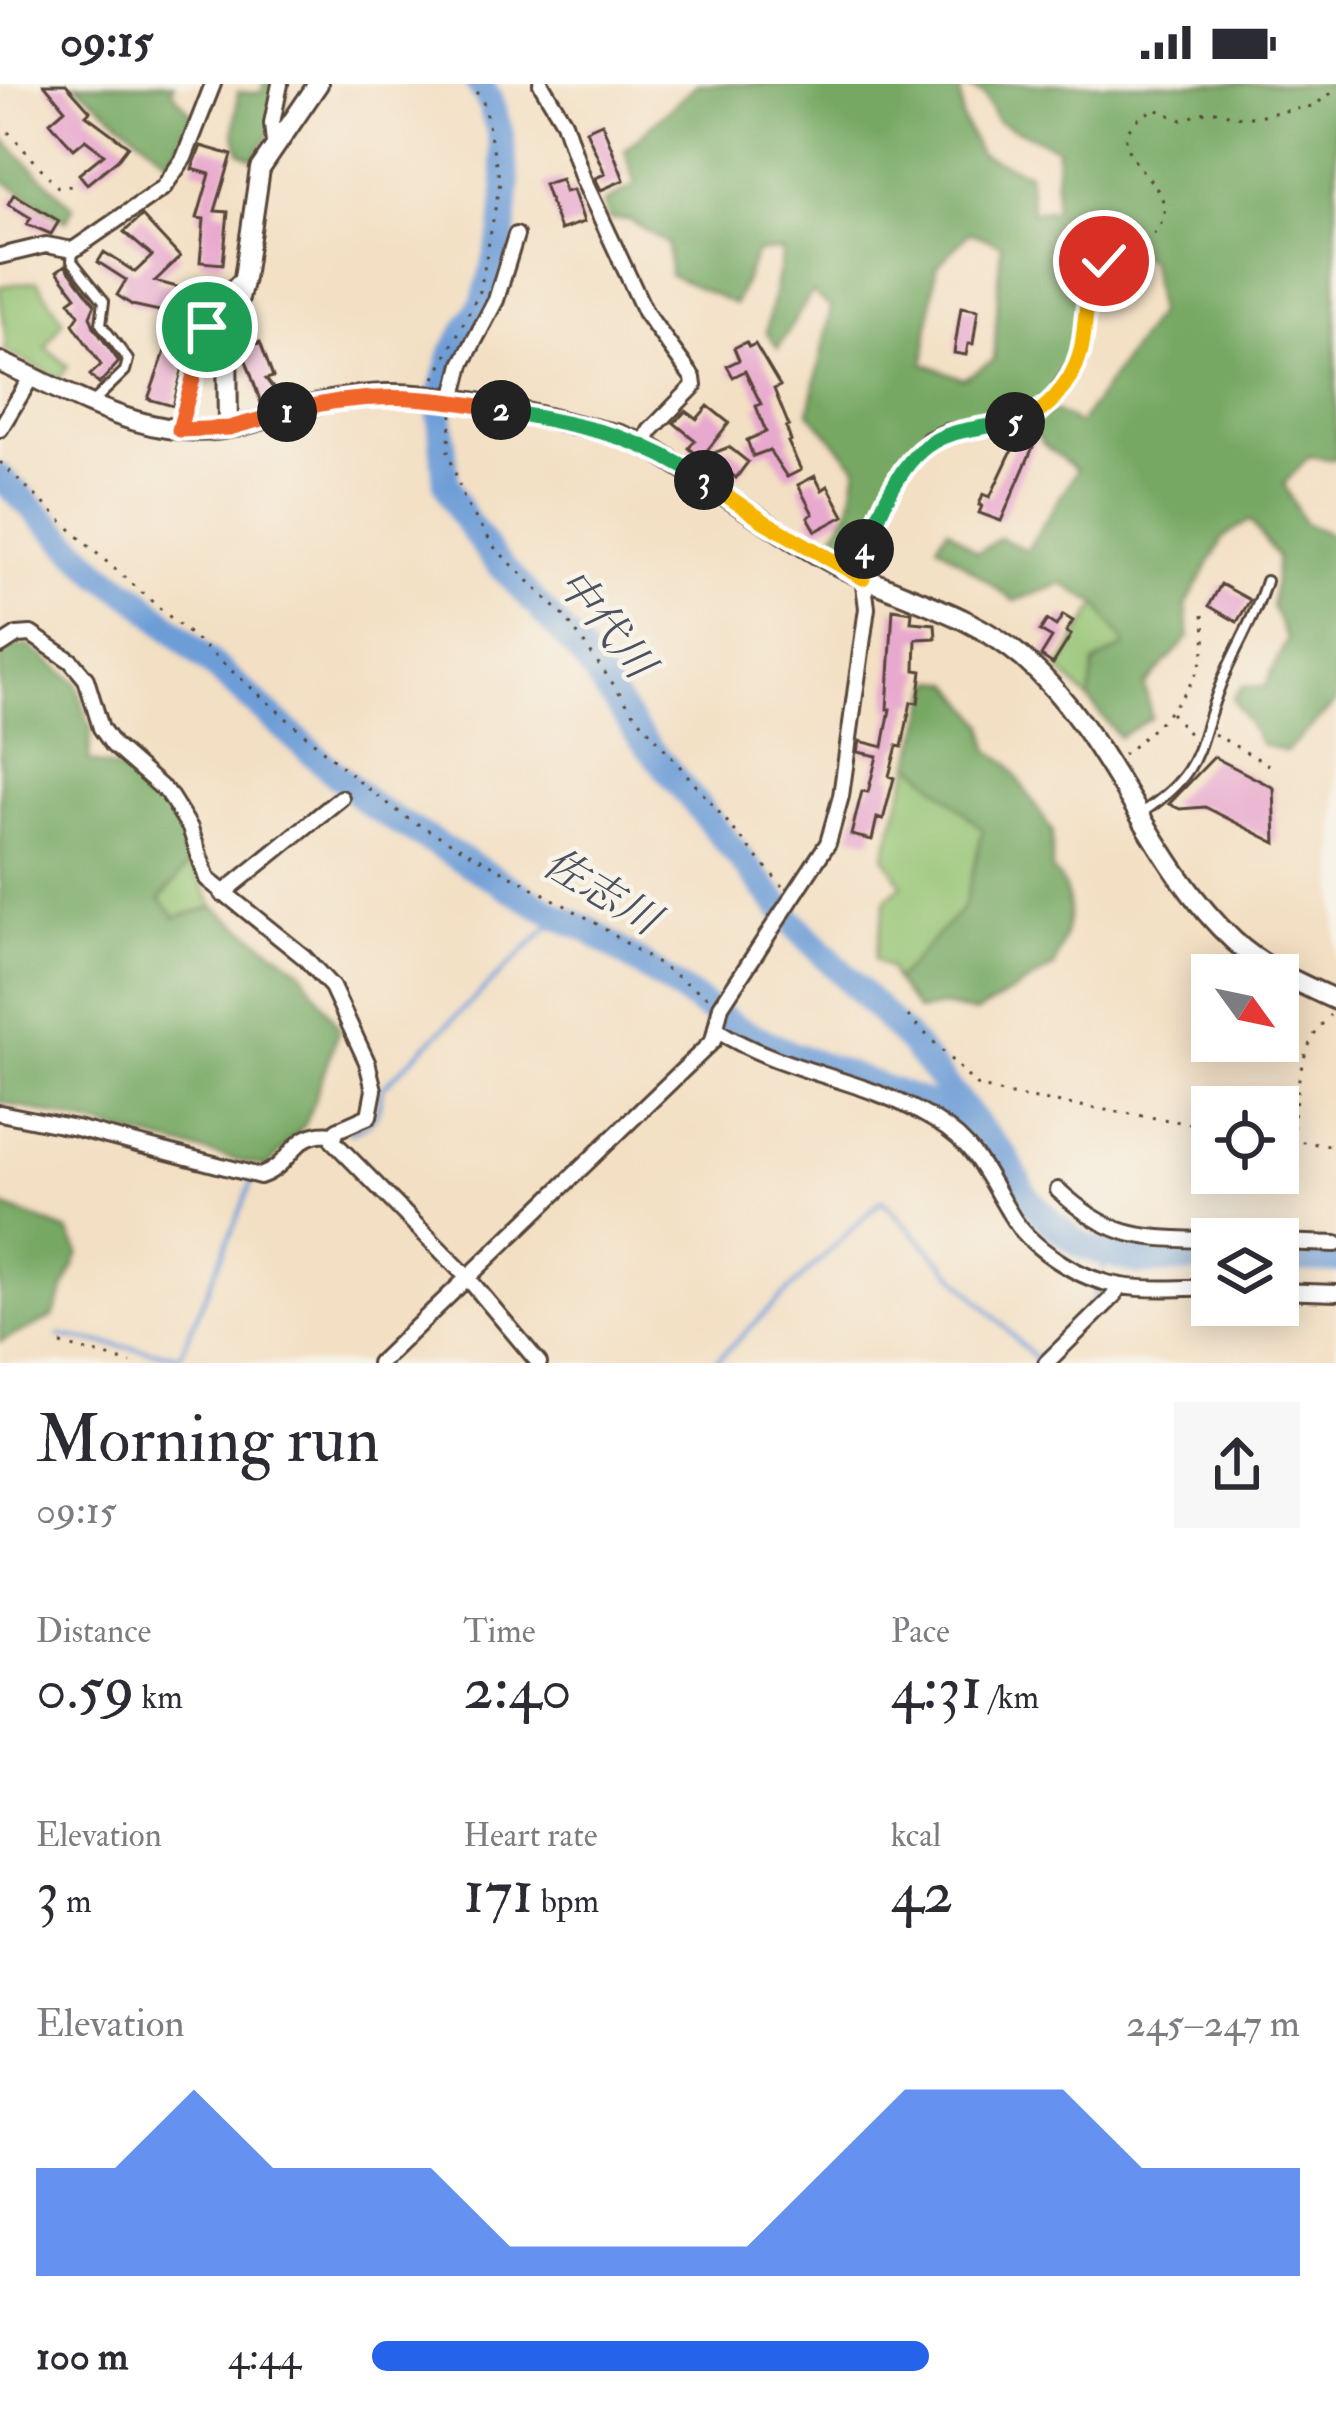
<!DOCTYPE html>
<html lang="en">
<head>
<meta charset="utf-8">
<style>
	:root { --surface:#fff; --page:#f7f7f7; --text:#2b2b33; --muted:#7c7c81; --accent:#2563eb }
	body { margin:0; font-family:"IM FELL Double Pica","Noto Serif JP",serif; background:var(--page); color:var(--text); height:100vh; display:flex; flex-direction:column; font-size:45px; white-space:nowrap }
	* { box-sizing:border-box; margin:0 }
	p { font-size:39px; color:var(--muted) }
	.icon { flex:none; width:66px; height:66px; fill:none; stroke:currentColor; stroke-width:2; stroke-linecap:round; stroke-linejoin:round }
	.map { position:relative; height:1279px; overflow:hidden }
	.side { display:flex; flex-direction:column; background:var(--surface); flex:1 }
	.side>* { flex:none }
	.needle { width:78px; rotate:123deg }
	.tools { position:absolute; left:1191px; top:870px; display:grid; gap:24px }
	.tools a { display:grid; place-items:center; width:108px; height:108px; border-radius:0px; background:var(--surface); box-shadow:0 6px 30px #0003; font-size:60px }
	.pin { position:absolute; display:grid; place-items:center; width:102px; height:102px; color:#fff; margin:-51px; border:6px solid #fff; border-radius:50%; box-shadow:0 3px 12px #0007 }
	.km { position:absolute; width:60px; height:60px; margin:-30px; border-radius:50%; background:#222; color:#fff; font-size:33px; line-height:60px; text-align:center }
	.round { display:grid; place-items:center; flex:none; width:126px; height:126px; border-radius:0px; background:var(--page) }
	.overview { display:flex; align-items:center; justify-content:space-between; height:204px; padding:0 36px }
	h1 { font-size:66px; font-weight:600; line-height:90px }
	.figures { display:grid; grid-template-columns:repeat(3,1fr); gap:18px; height:204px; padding:12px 36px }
	.figures div { display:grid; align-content:center }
	.figures b { font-size:60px; font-weight:600 }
	.figures small { font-size:33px; font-weight:400 }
	.figures p { font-size:33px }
	.chart { height:336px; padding:24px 36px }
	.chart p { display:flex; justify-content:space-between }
	.chart svg { width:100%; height:216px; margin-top:12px; fill:var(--accent); opacity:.7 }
	ul { padding:0 36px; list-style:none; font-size:39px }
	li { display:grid; grid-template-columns:192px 144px 1fr; align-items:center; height:90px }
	li i { height:30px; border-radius:15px; background:var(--accent) }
	.status { display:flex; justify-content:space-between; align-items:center; height:84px; padding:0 60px; background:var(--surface); direction:ltr }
	.status svg { height:33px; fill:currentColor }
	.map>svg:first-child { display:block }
	.green { fill:#93c271; stroke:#677648; stroke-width:3 }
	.forest { fill:#76a863; stroke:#586940; stroke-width:3; fill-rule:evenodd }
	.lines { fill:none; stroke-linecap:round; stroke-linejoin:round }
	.stream { stroke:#6d9dd7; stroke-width:4.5 }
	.river { stroke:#6d9dd7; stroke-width:27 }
	.building { fill:#e8a9ce }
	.service-casing { stroke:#574537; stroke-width:14 }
	.minor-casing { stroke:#574537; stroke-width:20 }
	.tertiary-casing { stroke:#574537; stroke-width:24 }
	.path { stroke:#574537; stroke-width:3; stroke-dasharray:3 9; stroke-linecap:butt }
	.service { stroke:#fff; stroke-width:8 }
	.minor { stroke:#fff; stroke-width:14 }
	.tertiary { stroke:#fff; stroke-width:18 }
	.split-1-casing { stroke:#fff; stroke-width:24 }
	.split-2-casing { stroke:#fff; stroke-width:24 }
	.split-3-casing { stroke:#fff; stroke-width:24 }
	.split-4-casing { stroke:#fff; stroke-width:24 }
	.split-5-casing { stroke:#fff; stroke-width:24 }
	.split-6-casing { stroke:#fff; stroke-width:24 }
	.split-1 { stroke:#f0652b; stroke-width:15 }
	.split-2 { stroke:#f0652b; stroke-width:15 }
	.split-3 { stroke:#22a559; stroke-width:15 }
	.split-4 { stroke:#f5b400; stroke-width:15 }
	.split-5 { stroke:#22a559; stroke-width:15 }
	.split-6 { stroke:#f5b400; stroke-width:15 }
	.labels { text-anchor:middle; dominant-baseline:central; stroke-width:9; stroke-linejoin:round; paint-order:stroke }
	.water-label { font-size:42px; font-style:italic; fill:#4c525f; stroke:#f7f3e8 }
</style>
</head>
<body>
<div class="status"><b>09:15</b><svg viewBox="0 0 49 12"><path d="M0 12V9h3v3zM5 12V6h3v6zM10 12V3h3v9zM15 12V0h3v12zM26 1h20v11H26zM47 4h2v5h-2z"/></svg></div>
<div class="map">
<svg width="1336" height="1279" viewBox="0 0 1336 1279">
	<rect width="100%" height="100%" fill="#f7f3e8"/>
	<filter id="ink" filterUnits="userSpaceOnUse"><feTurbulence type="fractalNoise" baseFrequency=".00833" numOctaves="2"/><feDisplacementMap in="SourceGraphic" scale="24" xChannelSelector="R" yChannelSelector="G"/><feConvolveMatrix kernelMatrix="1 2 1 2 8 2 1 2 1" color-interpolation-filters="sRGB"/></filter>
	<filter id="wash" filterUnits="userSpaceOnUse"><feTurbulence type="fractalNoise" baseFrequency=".004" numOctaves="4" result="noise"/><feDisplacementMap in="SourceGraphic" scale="48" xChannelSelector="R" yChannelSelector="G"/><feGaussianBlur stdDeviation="2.7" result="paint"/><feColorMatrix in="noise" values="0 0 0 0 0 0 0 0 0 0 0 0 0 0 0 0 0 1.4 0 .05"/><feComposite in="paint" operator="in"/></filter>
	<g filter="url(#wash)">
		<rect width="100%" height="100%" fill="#f3dfc3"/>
		<!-- green -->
		<path class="green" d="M37,197L63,236L46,263L68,282L60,294L5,267C8,244 0,225 0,202Z
			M1097,520L1126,562L1094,580L1089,616L1059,585Z
			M911,679L983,745L964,823L895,897L890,885L875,875L886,815L902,801L884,772Z
			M191,778L214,823L175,834L160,815Z"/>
		<!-- forest -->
		<path class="forest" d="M75,0H174L172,7L193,31L170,78Z
			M263,0H287L284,28L253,75L240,68L234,48L238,8L262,9Z
			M697,0H1336V376L1309,372L1284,400L1304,439L1336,453V618L1286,668L1261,660L1233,615L1242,602L1265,603L1287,556L1272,523L1277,473L1250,436L1224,453L1186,521L1189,553L1145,601L1151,634L1119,653L1089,616L1094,580L1126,561L1097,520L1062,500L1014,517L937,460L948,444L977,469L1000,454L1027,466L1077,386L1043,360L1025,331C1000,335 956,336 933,346C892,363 878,435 851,468L829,461L850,424L857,383L809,328L831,224L812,208L778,264L766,248L783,167L757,168L735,220L670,191L668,160L629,136L609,135L604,119L635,101L625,66ZM960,1L983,10L997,37L1057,64L1055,125L1032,128L1028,89L980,70L962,34ZM969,148L1001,160L994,276L963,295L924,279L936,184ZM1121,161L1150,177L1157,229L1079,340L1043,321L1075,272L1084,189Z
			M0,52L73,123L66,137L0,94Z
			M29,562L76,598L91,646L89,677L130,689L172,723L191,778L160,815L175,833L214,823L301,886L339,945L306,1039L267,1083L0,1018V565Z
			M934,596L952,599L985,641L989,666L1007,678L1052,747V786C1081,814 1066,849 1054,883L976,929L943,922L918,927L895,897L964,823L983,746L911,679Z
			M0,1121L68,1147L79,1169L53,1233L0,1258Z"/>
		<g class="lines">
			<!-- stream -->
			<path class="stream" d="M348,1048C375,1042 379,1030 382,1004L559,833
				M1103,1185L1105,1171
				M60,1252L180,1272L253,1096
				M714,1279L882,1116L1036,1276L1088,1228L1096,1206"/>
			<!-- river -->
			<path class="river" d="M479,0L488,13L500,48L507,101L503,151L484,218L453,269L439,317L446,398L462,431L491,471L581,569L638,650L796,842L911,959L977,1041
				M0,393L101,490L138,515L373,723L559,833L588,845L737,944L793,971L949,1028L979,1044L1006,1073L1023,1108L1049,1137L1082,1162L1139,1178L1212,1176
				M1278,1175L1336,1176"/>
		</g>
		<g id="blocks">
			<!-- building -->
			<path class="building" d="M44,0H66L90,27L86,31L128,62L118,75L87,100L79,90L104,70L85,56L74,65L62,52L50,38L65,25Z
				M602,39L624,96L601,106L595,94L605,90L586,46Z
				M201,62L232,71L215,127L228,128L223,180L200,178L204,135L197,134L210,90L192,85Z
				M561,95L565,108L573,106L584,138L560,146L544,100Z
				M14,110L59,137L51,150L27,140L31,134L8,120Z
				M142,132L180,173L155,197L202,210L173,322L148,315L178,231L132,221L117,211L126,196L98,178L104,168L135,188L152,172L124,148Z
				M65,181L95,220L90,232L94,243L119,278L99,300L90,291L101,281L73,240L79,231L69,217L76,212L57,187Z
				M961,223L978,226L973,260H968L966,271L954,269Z
				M260,258L273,293L266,295L276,308L261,319L242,265Z
				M746,258L749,263L755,260L780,302L774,305L789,342L786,343L791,357L788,358L801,386L787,393L769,366L753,372L747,356L766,348L756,322L761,320L745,287L733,293L727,282L739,276L734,264Z
				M708,322L729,339L701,374L689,364L695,356L674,339L686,327L697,335Z
				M1020,349L1036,356L1001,437L979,429L982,422L979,421L983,410L990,413Z
				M729,363L748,378L736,394L724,384L719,389L701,374Z
				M815,392L822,406L828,402L844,432L816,447L808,433L813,430L798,401Z
				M1221,500L1250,516L1237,538L1209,522Z
				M893,525L912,528L911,538L935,540L936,554L916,555L915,586L922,587L918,619L911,618L902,663L897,662L889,692L894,694L883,736L877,734L872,756L851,751L862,707L868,708L877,672L858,668L860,657L883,663L890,625H887Z
				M1063,531L1073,537L1066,548L1071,551L1053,580L1041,572L1052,554L1040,547L1047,536L1056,542Z
				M1214,673L1274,704L1276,759L1205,723L1180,725L1169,720Z"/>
		</g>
	</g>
	<g filter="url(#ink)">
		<use href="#blocks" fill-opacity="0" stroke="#574537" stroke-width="3"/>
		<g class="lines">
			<!-- service casing -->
			<g class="service-casing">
				<path id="service" d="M73,168L72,177L104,217L101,240L128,276L125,287L94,317
					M1143,728C1205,686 1195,665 1220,602C1234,565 1255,535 1266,497"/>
			</g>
			<!-- minor casing -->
			<g class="minor-casing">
				<path id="minor" d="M541,0L564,38L583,95L645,228L693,294L694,302L650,347L644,360
					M274,59L272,39L280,0
					M0,172L46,161L73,166L163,104L184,74L213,0
					M453,316L462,280L496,216L516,151
					M0,345L32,292
					M179,346C193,295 200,228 244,194
					M0,562L17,551L31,550L71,577L86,595L101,644L113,661L168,709L190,744L207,795L304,873L332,903L367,978L374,1006L369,1032L337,1046L333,1057L467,1193L539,1279
					M222,810L341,714
					M717,946C778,986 857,994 920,1028C974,1056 980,1080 1009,1128C1029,1164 1080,1196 1121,1202C1150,1207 1183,1203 1212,1204
					M0,1029L76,1044L260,1092C295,1080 291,1045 334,1050
					M1058,1106C1112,1156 1141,1154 1212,1156
					M1278,1158L1336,1160
					M1278,1207L1336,1209
					M379,1279L713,957L721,922L828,759L841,712L867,524L860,470L876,445L884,419L906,381L929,356L947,348L1026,336L1047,324L1080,274
					M1046,1279L1113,1213L1119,1202"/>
			</g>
			<!-- tertiary casing -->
			<g class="tertiary-casing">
				<path id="tertiary" d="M0,278C73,310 150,361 234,343C285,331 332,311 386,310C464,309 544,335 620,351L644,360C707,396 765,442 829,477C893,512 966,525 1023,574C1114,653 1147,777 1234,857C1263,884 1301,900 1336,916
					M228,344L227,261L244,194L260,85L318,0"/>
			</g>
			<!-- path -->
			<path class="path" d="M0,39L58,103L73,102
				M1082,259C1084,240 1082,211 1090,194C1106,163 1158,168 1164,129C1170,92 1082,61 1155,25L1182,36L1211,26L1245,34L1313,22L1336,6
				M435,294L480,207L500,98L483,17L470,0
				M452,330L448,368L465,418L495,464L565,533L634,629L782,802
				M0,378L93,466L356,695L407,734L591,836L708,913
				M1171,629L1192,653
				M1214,650L1274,684
				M1123,671C1155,644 1199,606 1205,561C1206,552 1204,541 1203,531
				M908,932L976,1001L1005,1010L1212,1043
				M1278,1054L1336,1063
				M1292,1056C1297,1010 1296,965 1330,931
				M61,1260L131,1279"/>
			<!-- service -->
			<use href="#service" class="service"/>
			<!-- minor -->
			<use href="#minor" class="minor"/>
			<!-- tertiary -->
			<use href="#tertiary" class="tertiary"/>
		</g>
	</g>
	<g class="lines" filter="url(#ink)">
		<!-- split-1 casing -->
		<g class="split-1-casing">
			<path id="split-1" d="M207,243L179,346L229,344L287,328"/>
		</g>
		<!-- split-2 casing -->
		<g class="split-2-casing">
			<path id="split-2" d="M287,328C362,307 426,311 501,326"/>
		</g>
		<!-- split-3 casing -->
		<g class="split-3-casing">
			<path id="split-3" d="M501,326C582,343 634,348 704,396"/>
		</g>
		<!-- split-4 casing -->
		<g class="split-4-casing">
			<path id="split-4" d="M704,396L765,438L863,494L860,470L864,465"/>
		</g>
		<!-- split-5 casing -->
		<g class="split-5-casing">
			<path id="split-5" d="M864,465C874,448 878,431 887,414C922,347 946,349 1015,338"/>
		</g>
		<!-- split-6 casing -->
		<g class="split-6-casing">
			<path id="split-6" d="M1015,338C1044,333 1072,299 1080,270C1089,236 1081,206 1104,177"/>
		</g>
		<!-- split-1 -->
		<use href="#split-1" class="split-1"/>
		<!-- split-2 -->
		<use href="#split-2" class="split-2"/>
		<!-- split-3 -->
		<use href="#split-3" class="split-3"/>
		<!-- split-4 -->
		<use href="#split-4" class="split-4"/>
		<!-- split-5 -->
		<use href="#split-5" class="split-5"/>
		<!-- split-6 -->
		<use href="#split-6" class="split-6"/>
	</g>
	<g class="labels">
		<!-- water labels -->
		<g class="water-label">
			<text transform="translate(605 540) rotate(51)">中代川</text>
			<text transform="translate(601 808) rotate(31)">佐志川</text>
		</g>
	</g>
</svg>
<div class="tools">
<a><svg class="needle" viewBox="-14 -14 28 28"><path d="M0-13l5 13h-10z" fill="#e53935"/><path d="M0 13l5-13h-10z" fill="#7c7c81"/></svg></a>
<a><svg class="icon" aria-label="locate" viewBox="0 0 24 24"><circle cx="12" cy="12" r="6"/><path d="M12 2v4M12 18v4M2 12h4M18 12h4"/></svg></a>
<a><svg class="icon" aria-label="layers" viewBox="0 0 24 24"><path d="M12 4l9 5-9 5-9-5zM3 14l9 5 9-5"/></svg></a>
</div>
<div class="pin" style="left:207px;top:243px;background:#1e9e55"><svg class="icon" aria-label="arrive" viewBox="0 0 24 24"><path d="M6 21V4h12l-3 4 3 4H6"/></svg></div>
<div class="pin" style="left:1104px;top:177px;background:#d93025"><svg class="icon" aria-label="check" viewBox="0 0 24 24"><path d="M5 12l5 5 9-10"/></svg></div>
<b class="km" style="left:287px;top:328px">1</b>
<b class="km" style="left:501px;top:326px">2</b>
<b class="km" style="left:704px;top:396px">3</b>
<b class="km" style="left:864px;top:465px">4</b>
<b class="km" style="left:1015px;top:338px">5</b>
</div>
<section class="side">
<div class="overview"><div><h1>Morning run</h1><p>09:15</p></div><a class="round"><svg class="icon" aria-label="share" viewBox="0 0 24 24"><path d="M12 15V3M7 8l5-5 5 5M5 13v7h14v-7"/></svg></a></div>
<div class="figures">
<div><p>Distance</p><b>0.59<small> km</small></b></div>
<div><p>Time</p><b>2:40</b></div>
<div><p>Pace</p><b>4:31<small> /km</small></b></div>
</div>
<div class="figures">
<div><p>Elevation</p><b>3<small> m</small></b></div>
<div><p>Heart rate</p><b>171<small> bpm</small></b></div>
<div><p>kcal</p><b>42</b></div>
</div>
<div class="chart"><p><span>Elevation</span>245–247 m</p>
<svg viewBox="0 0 160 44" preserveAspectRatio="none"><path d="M0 44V22L10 22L20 6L30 22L40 22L50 22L60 38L70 38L80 38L90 38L100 22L110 6L120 6L130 6L140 22L150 22L160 22V44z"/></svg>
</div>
<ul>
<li><b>100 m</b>4:44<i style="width:60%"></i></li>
</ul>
</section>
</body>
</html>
